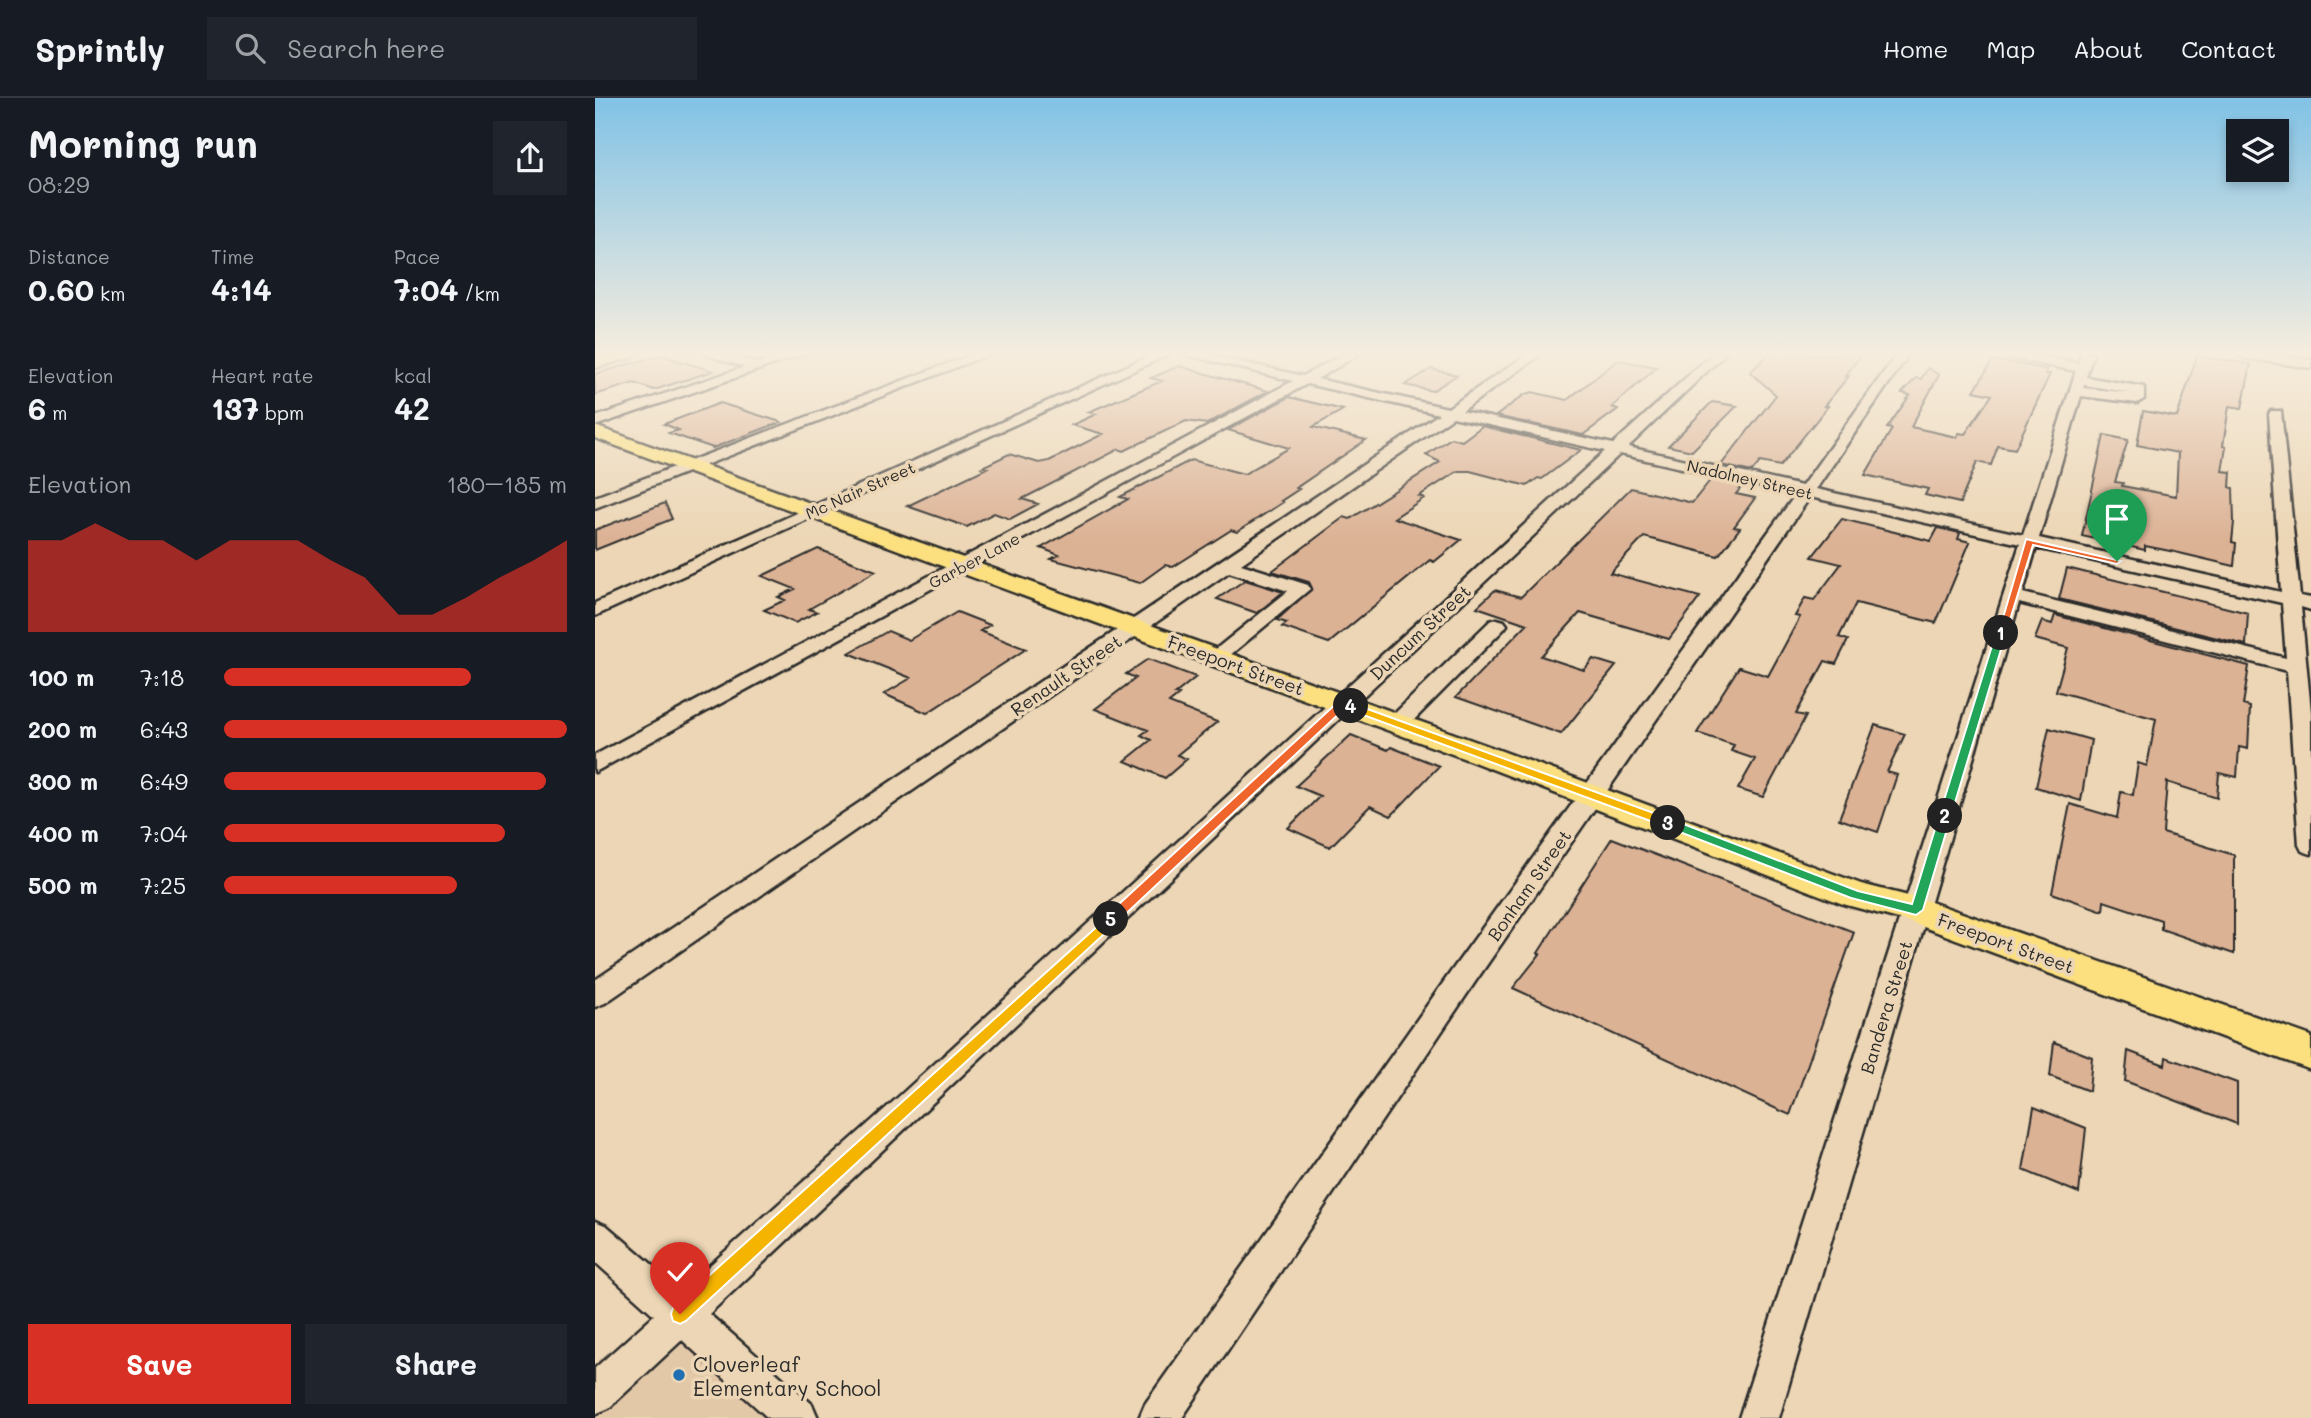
<!DOCTYPE html>
<html lang="en">
<head>
<meta charset="utf-8">
<style>
	:root { --surface:#171b24; --page:#20242c; --text:#f1f3f6; --muted:#9ea1a6; --line:#363941; --accent:#d93025 }
	body { margin:0; font-family:Mali,sans-serif; background:var(--page); color:var(--text); height:100vh; display:flex; flex-direction:column; font-size:26px; white-space:nowrap }
	* { box-sizing:border-box; margin:0 }
	p { font-size:23px; color:var(--muted) }
	.icon { flex:none; width:38px; height:38px; fill:none; stroke:currentColor; stroke-width:2; stroke-linecap:round; stroke-linejoin:round }
	.map { position:relative; flex:1; overflow:hidden }
	.drawer { display:flex; flex-direction:column; background:var(--surface); width:595px }
	.drawer>* { flex:none }
	.fabs { position:absolute; left:1631px; top:21px; display:grid; gap:14px }
	.fabs a { display:grid; place-items:center; width:63px; height:63px; border-radius:0px; background:var(--surface); box-shadow:0 4px 10px #0003; font-size:35px }
	.pin { position:absolute; display:grid; place-items:center; width:60px; height:60px; color:#fff; margin:-72px -30px; border-radius:50% 50% 50% 0; rotate:-45deg; box-shadow:0 0 7px #0007 }
	.pin .icon { rotate:45deg }
	.km { position:absolute; width:35px; height:35px; margin:-18px; border-radius:50%; background:#222; color:#fff; font-size:19px; line-height:35px; text-align:center }
	.round { display:grid; place-items:center; flex:none; width:74px; height:74px; border-radius:0px; background:var(--page) }
	.summary { display:flex; align-items:center; justify-content:space-between; height:119px; padding:0 28px }
	h1 { font-size:38px; font-weight:700; line-height:52px }
	.metrics { display:grid; grid-template-columns:repeat(3,1fr); gap:10px; height:119px; padding:7px 28px }
	.metrics div { display:grid; align-content:center }
	.metrics b { font-size:30px; font-weight:700 }
	.metrics small { font-size:19px; font-weight:400 }
	.metrics p { font-size:19px }
	.chart { height:196px; padding:14px 28px }
	.chart p { display:flex; justify-content:space-between }
	.chart svg { width:100%; height:126px; margin-top:7px; fill:var(--accent); opacity:.7 }
	.button { display:flex; gap:14px; margin-top:auto; padding:14px 28px }
	.button a { flex:1; height:80px; border-radius:0px; background:var(--accent); color:#fff; font-size:28px; font-weight:700; line-height:80px; text-align:center }
	.button a+a { background:var(--page); color:var(--text) }
	ul { padding:0 28px; list-style:none; font-size:23px }
	li { display:grid; grid-template-columns:112px 84px 1fr; align-items:center; height:52px }
	li i { height:18px; border-radius:9px; background:var(--accent) }
	header { display:flex; align-items:center; gap:42px; box-sizing:border-box; height:98px; padding:0 35px; background:var(--surface); border-bottom:2px solid var(--line) }
	header strong { font-size:33px }
	nav { display:flex; gap:38px; margin-inline-start:auto; font-size:24px }
	.search { width:490px; height:63px; background:var(--page); display:flex; align-items:center; gap:18px; box-sizing:border-box; padding:0 24px; border-radius:0px; color:var(--muted); font-size:26px }
	main { display:flex; flex:1; min-height:0 }
	.map>svg:first-child { display:block }
	.built { fill:#e3c8a8 }
	.building { fill:#dcb295; stroke:#2b2b2b; stroke-width:2 }
	.lines { fill:none; stroke-linecap:round; stroke-linejoin:round }
	.minor-casing { stroke:#2b2b2b; stroke-width:5 }
	.major-casing { stroke:#2b2b2b; stroke-width:5 }
	.minor { fill:#ecd6b5; fill-rule:evenodd }
	.major { fill:#fce080; fill-rule:evenodd }
	.split-1 { fill:#f0652b; stroke:#fff; stroke-width:2 }
	.split-2 { fill:#22a559; stroke:#fff; stroke-width:2 }
	.split-3 { fill:#22a559; stroke:#fff; stroke-width:2 }
	.split-4 { fill:#f5b400; stroke:#fff; stroke-width:2 }
	.split-5 { fill:#f0652b; stroke:#fff; stroke-width:2 }
	.split-6 { fill:#f5b400; stroke:#fff; stroke-width:2 }
	.poi-dot { fill:#1f6fb2; stroke:#ecd6b5; stroke-width:2.5 }
	.labels { text-anchor:middle; dominant-baseline:central; stroke-width:7; stroke-linejoin:round; paint-order:stroke }
	.far-street-label { font-size:16px; fill:#2b2b2b; stroke:#ecd6b5 }
	.street-label { font-size:18px; fill:#2b2b2b; stroke:#ecd6b5 }
	.near-poi-label { font-size:21px; fill:#2b2b2b; stroke:#ecd6b5; text-anchor:start }
</style>
</head>
<body>
<header>
<strong>Sprintly</strong>
<div class="search"><svg class="icon" aria-label="search" viewBox="0 0 24 24"><circle cx="10" cy="10" r="6"/><path d="M15 15l6 6"/></svg>Search here</div>
<nav><a>Home</a><a>Map</a><a>About</a><a>Contact</a></nav>
</header>
<main>
<section class="drawer">
<div class="summary"><div><h1>Morning run</h1><p>08:29</p></div><a class="round"><svg class="icon" aria-label="share" viewBox="0 0 24 24"><path d="M12 15V3M7 8l5-5 5 5M5 13v7h14v-7"/></svg></a></div>
<div class="metrics">
<div><p>Distance</p><b>0.60<small> km</small></b></div>
<div><p>Time</p><b>4:14</b></div>
<div><p>Pace</p><b>7:04<small> /km</small></b></div>
</div>
<div class="metrics">
<div><p>Elevation</p><b>6<small> m</small></b></div>
<div><p>Heart rate</p><b>137<small> bpm</small></b></div>
<div><p>kcal</p><b>42</b></div>
</div>
<div class="chart"><p><span>Elevation</span>180–185 m</p>
<svg viewBox="0 0 160 44" preserveAspectRatio="none"><path d="M0 44V12L10 12L20 6L30 12L40 12L50 19L60 12L70 12L80 12L90 19L100 25L110 38L120 38L130 32L140 25L150 19L160 12V44z"/></svg>
</div>
<ul>
<li><b>100 m</b>7:18<i style="width:72%"></i></li>
<li><b>200 m</b>6:43<i style="width:100%"></i></li>
<li><b>300 m</b>6:49<i style="width:94%"></i></li>
<li><b>400 m</b>7:04<i style="width:82%"></i></li>
<li><b>500 m</b>7:25<i style="width:68%"></i></li>
</ul>
<div class="button"><a>Save</a><a>Share</a></div>
</section>
<div class="map">
<svg width="1716" height="1320" viewBox="0 0 1716 1320">
	<rect width="100%" height="100%" fill="#ecd6b5"/>
	<filter id="ink" filterUnits="userSpaceOnUse"><feTurbulence type="fractalNoise" baseFrequency=".0143" numOctaves="2"/><feDisplacementMap in="SourceGraphic" scale="14" xChannelSelector="R" yChannelSelector="G"/><feConvolveMatrix kernelMatrix="1 2 1 2 8 2 1 2 1" color-interpolation-filters="sRGB"/></filter>
	<g filter="url(#ink)">
		<!-- built -->
		<path class="built" d="M83,1238L173,1320H0V1316Z"/>
		<!-- building -->
		<path class="building" d="M1174,256H1267L1250,278H1254L1229,308H1233L1185,368L1165,364L1157,374L1126,367L1181,297L1155,274Z
			M65,257L118,273L59,292L39,285L0,297V276Z
			M1602,258L1656,266L1647,310L1634,308L1628,348L1631,349L1627,373L1636,374L1635,389L1638,390L1639,424L1637,444L1641,445L1639,468L1580,454L1550,448V452L1487,438L1509,337L1533,342L1520,384L1528,385L1527,388L1581,398L1583,355L1542,347L1548,313L1582,319Z
			M1023,262L1062,269L1017,309L1023,311L988,337L901,318L929,297L937,294L972,302Z
			M1398,262L1452,271L1451,276H1455L1420,351L1403,348L1396,367L1382,364L1365,405L1330,397L1333,391L1270,377L1297,331L1292,330L1315,297L1307,295L1321,280L1326,281L1333,270L1344,277L1316,329L1362,339L1364,335L1370,336L1397,297L1379,293Z
			M584,268L673,293L612,326L591,323L529,353L524,351L427,401L443,406L415,421L399,415L372,429L312,408L392,370L387,369L414,356L444,365L454,363L508,336L477,327L501,316L493,314L567,283L556,280Z
			M836,271L862,277L837,293L810,287Z
			M694,299L748,312L718,329L771,342L701,390L704,391L686,403L688,404L642,434L636,432L578,469L570,467L545,485L456,461L464,457L446,450L533,401L525,399L596,362L649,376L694,350L633,332Z
			M1117,304L1142,308L1097,353L1073,348Z
			M125,305L186,324L118,350L74,335L84,332L69,326Z
			M887,328L986,352L947,381L943,380L932,388L875,373H863L824,398L829,400L799,420L866,442L839,464L835,462L734,545L687,529L692,525L682,522L717,490L714,484L677,473L749,419L755,421L845,364L831,357L856,340L867,343Z
			M1117,380L1148,387L1141,396L1160,400L1139,429L1145,430L1123,458L1049,439L1015,475L1105,499L1074,541L985,515L946,558L989,572L998,561L1021,568L966,636L861,599L932,526L882,509L900,492L926,499L1036,390L1097,405Z
			M70,405L77,421L0,452V432Z
			M1247,421L1336,443L1343,430L1365,435L1363,441L1375,444L1341,525L1261,505L1244,539L1253,542L1241,566L1230,563L1201,616L1211,618L1168,699L1143,691L1160,661L1136,653L1139,647L1102,635L1144,569L1173,578L1205,519L1200,518L1210,500L1219,502L1246,466L1217,459Z
			M223,451L281,473L214,511L222,514L200,525L169,512L190,502L183,499L200,491L167,478Z
			M1472,470L1653,515L1651,547L1464,501Z
			M650,482L688,494L662,515L622,501Z
			M362,514L395,527L385,533L431,551L332,615L289,596L316,580L254,555L293,533L314,542Z
			M1460,517L1654,568L1648,607L1655,609L1653,651L1644,649L1642,679L1624,675L1622,700L1572,684L1568,735L1639,757V856L1566,831V822L1509,803L1508,813L1457,795L1475,706L1522,720L1526,694L1538,697L1543,665L1552,668L1561,621L1461,593L1473,550L1440,541L1447,523L1457,526Z
			M553,561L601,579L580,596L584,597L574,605L622,624L582,657L592,661L570,680L530,663L556,642L546,637L553,632L500,611L541,580L531,576Z
			M1280,627L1310,636L1292,674L1302,677L1283,734L1244,721Z
			M1454,630L1496,642L1486,703L1441,689Z
			M756,637L793,652L796,649L844,668L796,718L775,708L735,749L693,730L725,698L701,688Z
			M1017,740L1259,834L1195,1017L918,890L945,856L943,855Z
			M1459,944L1497,959L1494,993L1455,978Z
			M1533,953L1570,967L1571,959L1642,985V1026L1530,983Z
			M1439,1009L1491,1030L1484,1095L1428,1072Z"/>
		<g class="lines">
			<!-- minor casing -->
			<g class="minor-casing">
				<path id="minor" d="M108,256H129L163,265L191,256H209L0,328V319L150,269Z
					M378,256H395L0,410V399Z
					M559,256H575L0,518V505Z
					M588,256H611L708,278L749,256H764L722,281L853,310L933,256H947L867,313L1018,346L1117,256H1130L1033,349L1207,388L1302,256H1314L1221,391L1428,437L1481,273L1415,260L1409,256H1435L1483,265L1486,256H1498L1491,279L1549,289V301L1542,305L1486,298L1444,440L1686,494L1674,316L1676,313H1686L1705,498L1716,500V512L1706,509L1716,614V756L1707,753L1704,747L1692,573L1424,505L1184,1320H1144L1425,446L1215,399L880,884L587,1320H544L550,1306L860,868L1201,396L1025,356L114,1216L217,1306L223,1320H173L87,1242L14,1310L0,1316V1270L59,1217L0,1164V1123L12,1128L87,1192L299,1003L1010,353L858,319L646,466L713,487L715,491L628,563H614L611,559L693,493L634,474L10,905L0,909V882L844,316L712,286L0,674V657L698,283ZM1489,287L1537,295L1488,290ZM1441,450L1687,505L1691,560L1428,495Z
					M1643,256H1675L1716,262V270L1649,260Z
					M902,521L909,523L912,527L909,531L811,630H795L792,625L795,620L895,523Z"/>
			</g>
			<!-- major casing -->
			<g class="major-casing">
				<path id="major" d="M14,256H40L38,259L0,270V260Z
					M0,328L896,649L1266,786L1333,803L1716,938V972L1315,824L1248,806L876,663L0,340Z"/>
			</g>
			<!-- minor -->
			<use href="#minor" class="minor"/>
			<!-- major -->
			<use href="#major" class="major"/>
		</g>
	</g>
	<!-- sky -->
	<linearGradient id="sky" x2="0" y2="1"><stop stop-color="#81c2e6"/><stop offset="0.58" stop-color="#f6edde"/><stop offset="1" stop-color="#f6edde" stop-opacity="0"/></linearGradient>
	<rect width="1716" height="441" fill="url(#sky)"/>
	<!-- split-1 -->
	<path class="split-1" d="M1431,441L1526,463L1522,466L1438,447L1411,535L1403,537Z"/>
	<!-- split-2 -->
	<path class="split-2" d="M1406,532L1411,535L1356,718L1354,721H1346L1344,718L1401,535Z"/>
	<!-- split-3 -->
	<path class="split-3" d="M1350,714L1356,718L1328,812L1321,817L1256,800L1069,728L1067,725L1069,722H1078L1263,793L1317,806L1344,718Z"/>
	<!-- split-4 -->
	<path class="split-4" d="M756,605L1078,722L1080,725L1078,728H1069L752,611V606Z"/>
	<!-- split-5 -->
	<path class="split-5" d="M744,603H752L761,608L756,611L750,610L521,825H511V818Z"/>
	<!-- split-6 -->
	<path class="split-6" d="M516,816L523,821L521,825L91,1223L85,1226L78,1223L76,1216L78,1210Z"/>
	<!-- markers -->
	<circle class="poi-dot" cx="84" cy="1277" r="7"/>
	<g class="labels">
		<!-- far-street labels -->
		<g class="far-street-label">
			<text transform="translate(1155 381) rotate(13)">Nadolney Street</text>
			<text transform="translate(265 392) rotate(-24)">Mc Nair Street</text>
			<text transform="translate(379 462) rotate(-28)">Garber Lane</text>
		</g>
		<!-- street labels -->
		<g class="street-label">
			<text transform="translate(825 534) rotate(-43)">Duncum Street</text>
			<text transform="translate(641 567) rotate(20)">Freeport Street</text>
			<text transform="translate(471 577) rotate(-34)">Renault Street</text>
			<text transform="translate(934 787) rotate(-55)">Bonham Street</text>
			<text transform="translate(1411 845) rotate(20)">Freeport Street</text>
			<text transform="translate(1291 909) rotate(-73)">Bandera Street</text>
		</g>
		<!-- near-poi labels -->
		<g class="near-poi-label">
			<text x="98" y="1265">Cloverleaf<tspan x="98" dy="24">Elementary School</tspan></text>
		</g>
	</g>
</svg>
<div class="fabs">
<a><svg class="icon" aria-label="layers" viewBox="0 0 24 24"><path d="M12 4l9 5-9 5-9-5zM3 14l9 5 9-5"/></svg></a>
</div>
<div class="pin" style="left:1522px;top:463px;background:#1e9e55"><svg class="icon" aria-label="arrive" viewBox="0 0 24 24"><path d="M6 21V4h12l-3 4 3 4H6"/></svg></div>
<div class="pin" style="left:85px;top:1216px;background:#d93025"><svg class="icon" aria-label="check" viewBox="0 0 24 24"><path d="M5 12l5 5 9-10"/></svg></div>
<b class="km" style="left:1406px;top:535px">1</b>
<b class="km" style="left:1350px;top:718px">2</b>
<b class="km" style="left:1073px;top:725px">3</b>
<b class="km" style="left:756px;top:608px">4</b>
<b class="km" style="left:516px;top:821px">5</b>
</div>
</main>
</body>
</html>
